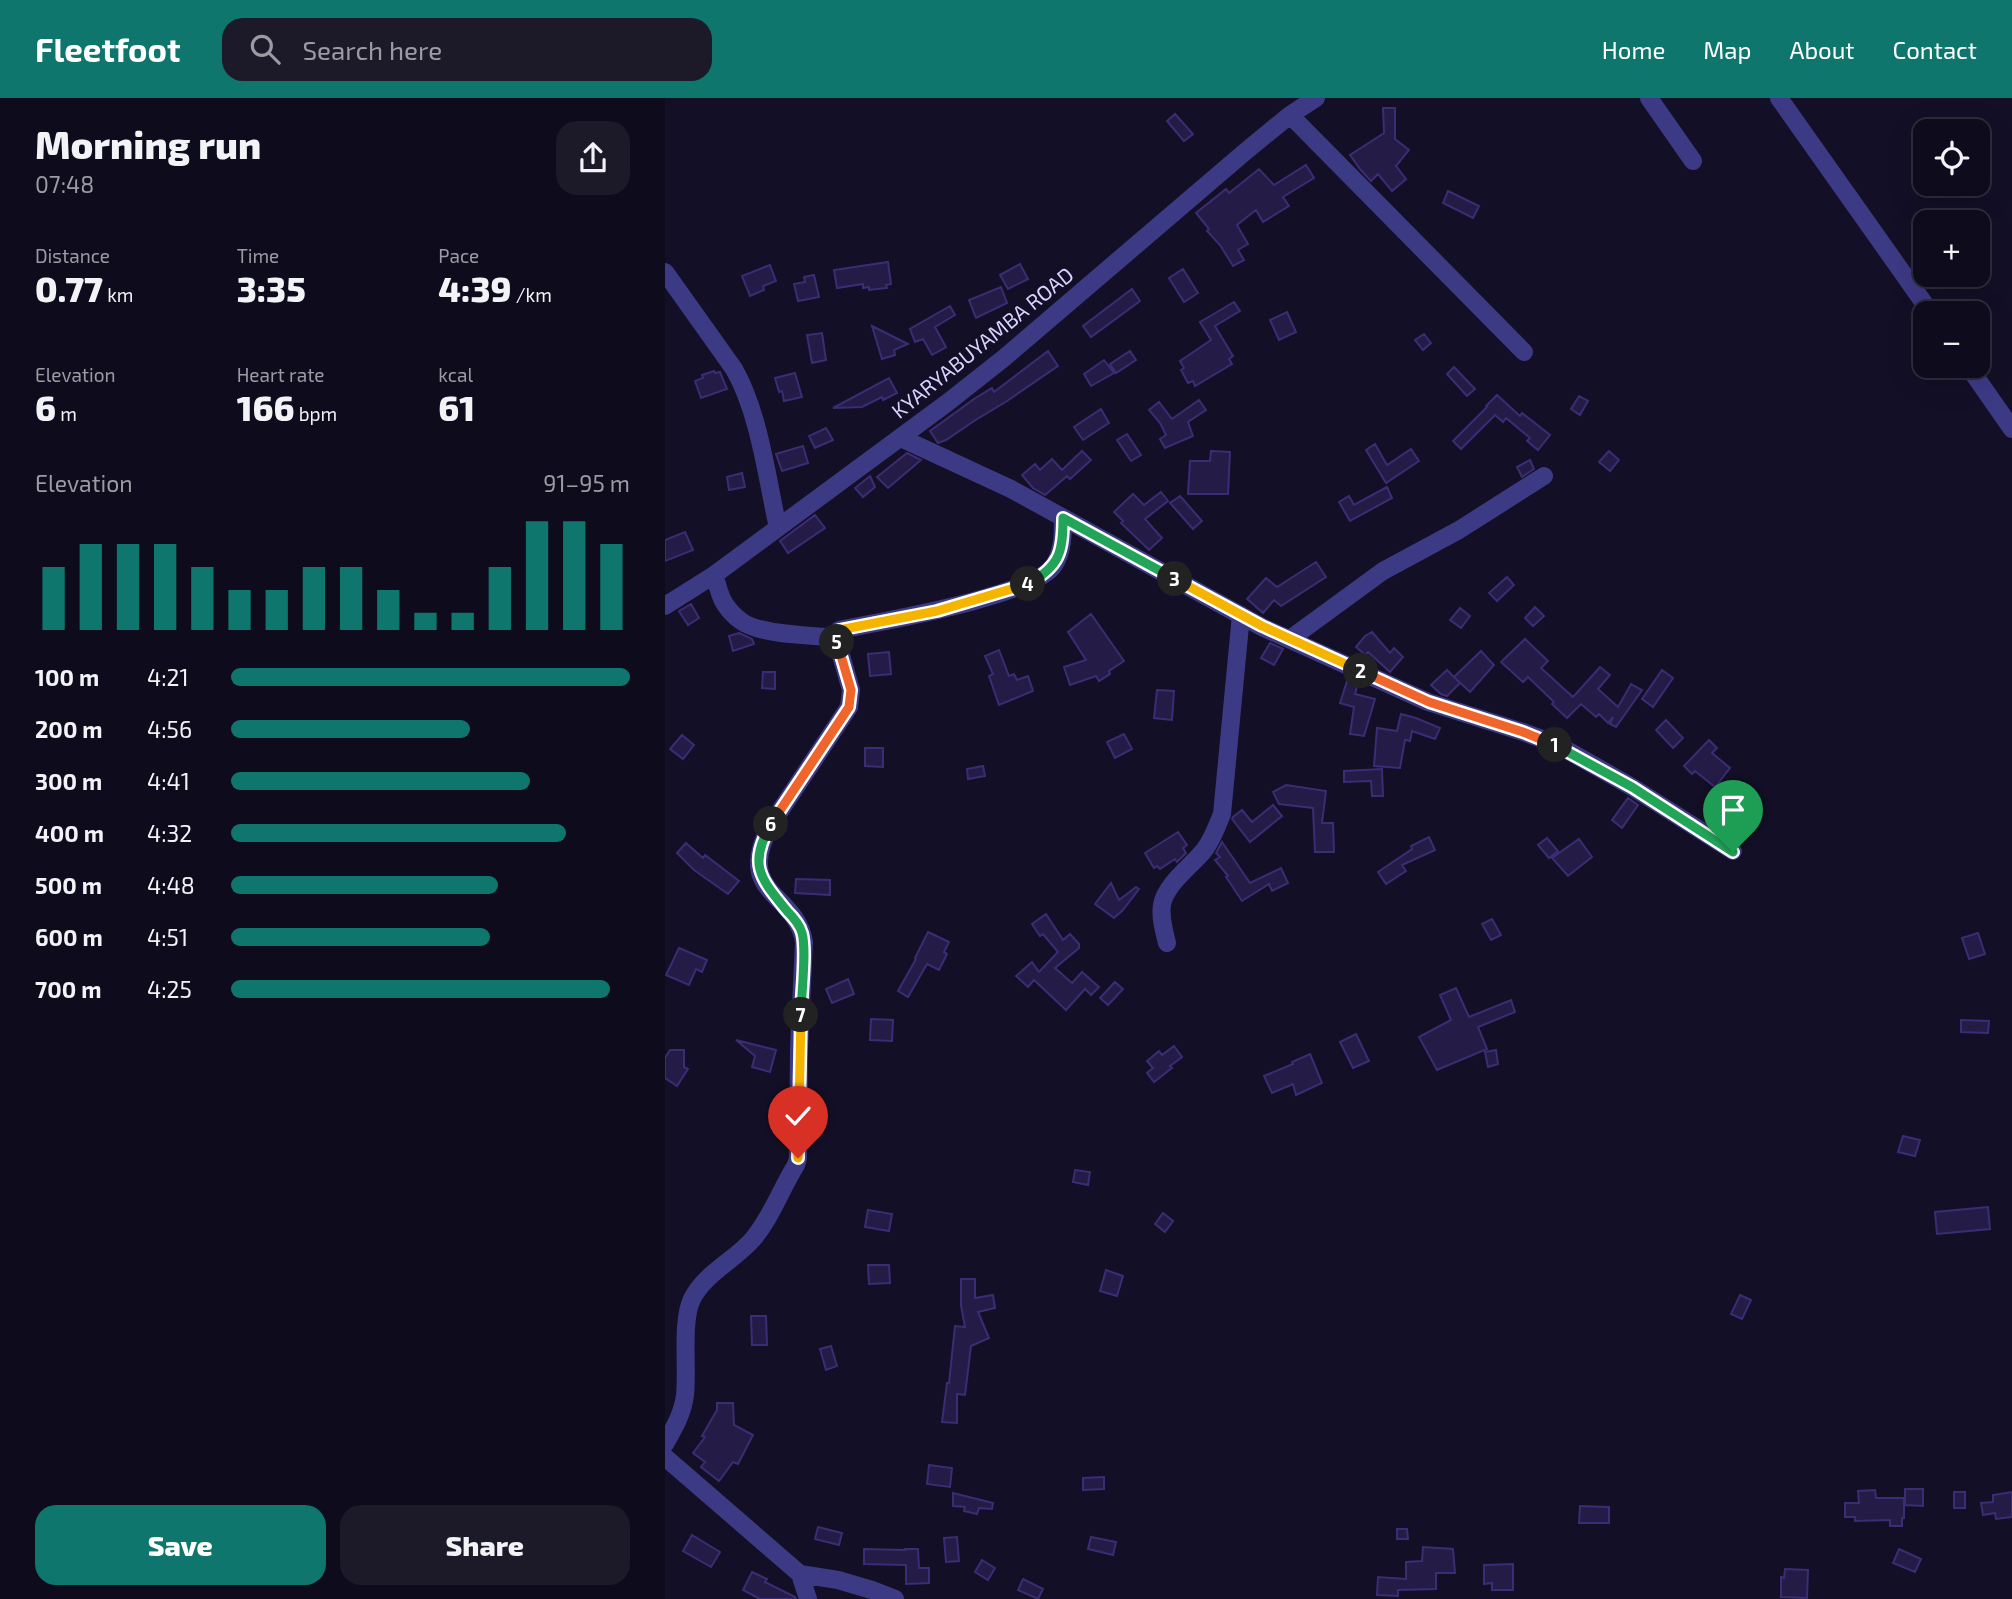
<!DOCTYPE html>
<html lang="en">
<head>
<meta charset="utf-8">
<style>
	:root { --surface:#0e0b1c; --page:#1c1929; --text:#f1f3f6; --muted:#9b9ba3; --line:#2e2b3b; --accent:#0f766e }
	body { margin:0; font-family:"Exo 2",sans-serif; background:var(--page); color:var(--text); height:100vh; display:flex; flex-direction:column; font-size:26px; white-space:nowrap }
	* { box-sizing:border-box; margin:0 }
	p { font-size:23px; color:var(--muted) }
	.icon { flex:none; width:38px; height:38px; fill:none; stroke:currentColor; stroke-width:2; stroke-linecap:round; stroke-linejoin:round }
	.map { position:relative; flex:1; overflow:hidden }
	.sheet { display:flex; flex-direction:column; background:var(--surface); width:665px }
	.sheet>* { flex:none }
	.fabs { position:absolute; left:1248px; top:21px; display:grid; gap:14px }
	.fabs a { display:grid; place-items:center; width:77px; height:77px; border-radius:14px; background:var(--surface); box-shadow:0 7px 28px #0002,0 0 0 2px var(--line); font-size:35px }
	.pin { position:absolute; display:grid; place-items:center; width:60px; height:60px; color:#fff; margin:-72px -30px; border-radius:50% 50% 50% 0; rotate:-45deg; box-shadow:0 0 7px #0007 }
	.pin .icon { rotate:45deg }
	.km { position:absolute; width:35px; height:35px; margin:-18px; border-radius:50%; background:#222; color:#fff; font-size:19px; line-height:35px; text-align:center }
	.round { display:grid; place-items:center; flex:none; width:74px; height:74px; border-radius:21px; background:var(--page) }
	.headline { display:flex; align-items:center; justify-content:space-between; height:119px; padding:0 35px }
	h1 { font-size:38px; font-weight:800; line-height:52px }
	.figures { display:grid; grid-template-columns:repeat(3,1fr); gap:10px; height:119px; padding:7px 35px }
	.figures div { display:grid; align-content:center }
	.figures b { font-size:35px; font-weight:800 }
	.figures small { font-size:19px; font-weight:400 }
	.figures p { font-size:19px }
	.chart { height:196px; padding:14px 35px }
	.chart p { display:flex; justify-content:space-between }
	.chart svg { width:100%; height:126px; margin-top:7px; stroke:var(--accent); stroke-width:6 }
	.button { display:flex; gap:14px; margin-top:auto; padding:14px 35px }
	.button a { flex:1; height:80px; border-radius:21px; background:var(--accent); color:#fff; font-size:28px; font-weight:800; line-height:80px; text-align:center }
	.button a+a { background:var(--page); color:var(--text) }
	ul { padding:0 35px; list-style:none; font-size:23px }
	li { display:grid; grid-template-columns:112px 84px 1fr; align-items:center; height:52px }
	li i { height:18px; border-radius:9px; background:var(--accent) }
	header { display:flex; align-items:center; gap:42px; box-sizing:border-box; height:98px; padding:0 35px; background:var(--accent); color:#fff }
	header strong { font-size:33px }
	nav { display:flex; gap:38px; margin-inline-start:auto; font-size:24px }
	.search { width:490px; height:63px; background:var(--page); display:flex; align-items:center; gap:18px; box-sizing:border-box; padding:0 24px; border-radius:21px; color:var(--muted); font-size:26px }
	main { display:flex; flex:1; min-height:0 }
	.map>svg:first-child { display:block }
	.building { fill:#241b47; stroke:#3b2d73; stroke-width:2 }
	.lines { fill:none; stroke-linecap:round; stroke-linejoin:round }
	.minor { stroke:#3d3a85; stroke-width:18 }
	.split-1-casing { stroke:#fff; stroke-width:14 }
	.split-2-casing { stroke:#fff; stroke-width:14 }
	.split-3-casing { stroke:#fff; stroke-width:14 }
	.split-4-casing { stroke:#fff; stroke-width:14 }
	.split-5-casing { stroke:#fff; stroke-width:14 }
	.split-6-casing { stroke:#fff; stroke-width:14 }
	.split-7-casing { stroke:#fff; stroke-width:14 }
	.split-8-casing { stroke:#fff; stroke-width:14 }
	.split-1 { stroke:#22a559; stroke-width:9 }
	.split-2 { stroke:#f0652b; stroke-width:9 }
	.split-3 { stroke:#f5b400; stroke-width:9 }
	.split-4 { stroke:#22a559; stroke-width:9 }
	.split-5 { stroke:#f5b400; stroke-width:9 }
	.split-6 { stroke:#f0652b; stroke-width:9 }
	.split-7 { stroke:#22a559; stroke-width:9 }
	.split-8 { stroke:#f5b400; stroke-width:9 }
	.labels { text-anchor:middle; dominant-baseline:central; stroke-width:6; stroke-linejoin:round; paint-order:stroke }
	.street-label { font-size:21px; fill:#d9d4ff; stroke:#130f26 }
</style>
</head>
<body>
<header>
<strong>Fleetfoot</strong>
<div class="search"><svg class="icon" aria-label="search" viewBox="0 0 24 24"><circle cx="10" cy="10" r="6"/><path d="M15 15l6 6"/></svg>Search here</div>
<nav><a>Home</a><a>Map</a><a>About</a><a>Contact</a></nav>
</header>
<main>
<section class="sheet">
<div class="headline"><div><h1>Morning run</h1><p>07:48</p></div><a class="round"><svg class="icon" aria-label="share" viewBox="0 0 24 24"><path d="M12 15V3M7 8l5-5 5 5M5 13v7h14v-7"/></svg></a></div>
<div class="figures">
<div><p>Distance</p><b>0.77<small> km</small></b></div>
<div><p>Time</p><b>3:35</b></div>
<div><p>Pace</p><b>4:39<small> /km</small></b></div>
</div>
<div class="figures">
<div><p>Elevation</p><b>6<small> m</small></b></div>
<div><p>Heart rate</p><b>166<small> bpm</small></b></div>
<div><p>kcal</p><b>61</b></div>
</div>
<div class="chart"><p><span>Elevation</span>91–95 m</p>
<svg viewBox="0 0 160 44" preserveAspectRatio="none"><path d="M5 44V22M15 44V14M25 44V14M35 44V14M45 44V22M55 44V30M65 44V30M75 44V22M85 44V22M95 44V30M105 44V38M115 44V38M125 44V22M135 44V6M145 44V6M155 44V14"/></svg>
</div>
<ul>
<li><b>100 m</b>4:21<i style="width:100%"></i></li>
<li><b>200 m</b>4:56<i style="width:60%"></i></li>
<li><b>300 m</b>4:41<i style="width:75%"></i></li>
<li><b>400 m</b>4:32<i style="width:84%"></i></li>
<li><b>500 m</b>4:48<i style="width:67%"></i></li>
<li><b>600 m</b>4:51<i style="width:65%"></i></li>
<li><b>700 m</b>4:25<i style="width:95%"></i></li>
</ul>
<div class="button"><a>Save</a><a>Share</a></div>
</section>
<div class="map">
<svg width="1347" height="1501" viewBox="0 0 1347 1501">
	<rect width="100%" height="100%" fill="#130f26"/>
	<!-- building -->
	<path class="building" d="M718,10H730V41L744,52L731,68L741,81L727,93L713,76L706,83L695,71L685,57L719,35Z
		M510,16L528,36L519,43L502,23Z
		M641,67L649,80L618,99L624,108L598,124L591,112L572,127L583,146L573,152L579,162L568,168L555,147L542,133L544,131L531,115L561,91L564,95L594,71L609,87Z
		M783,93L814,108L808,120L778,105Z
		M223,164L226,186L221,187L222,190L204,192V189L198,190V186L172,190L169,172Z
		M355,166L363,181L343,191L335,177Z
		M105,167L111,183L98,188L99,192L85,198L77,178Z
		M518,171L533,195L519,204L504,180Z
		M149,177L154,199L133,203L129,186L140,184L139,179Z
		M336,189L342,205L311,220L304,202Z
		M467,191L475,203L426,239L418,228Z
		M569,204L575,213L550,228L568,258L564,261L567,266L530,288L528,283L523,285L516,272L519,270L515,263L546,242L535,224Z
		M285,208L290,217L270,229L281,249L267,257L258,241L250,244L245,231Z
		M622,214L631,234L614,242L605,222Z
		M207,228L243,246L229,252L230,257L217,261Z
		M157,235L161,262L147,265L142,237Z
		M759,236L766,245L758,252L750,242Z
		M383,253L393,268L342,303L309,323L281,342L273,345L265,333L309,301L327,290L329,294Z
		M465,253L471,262L451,275L445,266Z
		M439,262L449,275L426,288L419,276Z
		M789,269L810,291L802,298L782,276Z
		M49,273L50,275L55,274L62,291L36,300L30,283L38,280L37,277Z
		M130,275L137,299L119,303L117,293L114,294L110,280Z
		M224,280L232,295L218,302L217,299L197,309L168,310Z
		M832,297L855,318L857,315L885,337L873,352L862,343L865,340L841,320L838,324L830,317L796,351L788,343L822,309L821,308Z
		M914,298L923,303L915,317L906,311Z
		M534,302L541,312L523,324L528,338L500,350L495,341L501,337L495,325L484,312L494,304L507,321Z
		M436,311L444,325L418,342L409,329Z
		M161,330L168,342L150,350L144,338Z
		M462,336L476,357L466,363L452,342Z
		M710,346L722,367L746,351L754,363L721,385L701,352Z
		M138,348L143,365L117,373L111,356Z
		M417,353L426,362L405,381L402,378L380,397L368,390L357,377L370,366L375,372L387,361L397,372Z
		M546,353L565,354L563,396H523L525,363H545Z
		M944,353L954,362L945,373L934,364Z
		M242,355L256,362L223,390L212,379Z
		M865,362L869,371L857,379L852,369Z
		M77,375L80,389L64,392L62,379Z
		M205,378L210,389L198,399L190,390Z
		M722,389L727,400L685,423L674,404L684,398L689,407Z
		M496,394L503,403L480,421L497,440L484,452L456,425L458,423L449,414L468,396L479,407Z
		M515,398L537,423L528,431L505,405Z
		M150,417L160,430L123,455L115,443Z
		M20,434L28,452L0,463V442Z
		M651,464L661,479L616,508L609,502L598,515L582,501L601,480L612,489Z
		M842,479L849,487L832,503L824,495Z
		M26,506L34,520L23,527L14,513Z
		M870,509L879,518L868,528L860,520Z
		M795,510L805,518L796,530L785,522Z
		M426,516L459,563L444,573L445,576L434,583L431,578L405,587L399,569L421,562L403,534Z
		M707,534L725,555L729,550L738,559L725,574L703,554L700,557L691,549L700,538Z
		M74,535L87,541L89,546L68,553L64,538Z
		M860,541L883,563L876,570L908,599L935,569L945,577L933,591L953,609L966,586L977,592L951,629L945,626L948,619L943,625L934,616L931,619L916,606L902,620L887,606L889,604L863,579L858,584L836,564Z
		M605,545L618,551L609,567L596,560Z
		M334,552L344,578L349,576L352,582L363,578L368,593L334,607L324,578L328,576L320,558Z
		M816,553L829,567L805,594L789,579Z
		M224,554L226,576L205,578L203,556Z
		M782,572L795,585L782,598L776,596L766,587Z
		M997,572L1008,580L988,609L977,601Z
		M98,574H110V591L97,590Z
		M683,580L693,585L690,596L710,601L699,638L685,636L689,609L675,605Z
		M492,592L509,593L507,622L489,620Z
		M736,616L751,620L775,630L770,641L747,633L745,643L740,642L735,670L709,668L712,630L732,633Z
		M1001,622L1018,640L1008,650L991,632Z
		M459,636L467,651L450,660L442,644Z
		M17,637L29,647L18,661L5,651Z
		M1044,642L1052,650L1047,655L1065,670L1050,689L1030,673L1027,676L1019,668Z
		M200,650H218V669L200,668Z
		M318,668L320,678L303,681L302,671Z
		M717,671L718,698H707L706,683L679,684V673Z
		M621,687L661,693L657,725H668L669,754H650L648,710L614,706L608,694Z
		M963,700L973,707L957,730L947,722Z
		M608,707L617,718L585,744L567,721L568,719L577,712L587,724Z
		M513,734L522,747L518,750L521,755L512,764L510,761L495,771L492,768L489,770L480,755Z
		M764,739L770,752L737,767L741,773L721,786L713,774L747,751L746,748Z
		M882,740L893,753L884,760L873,747Z
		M914,741L927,759L903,778L887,760Z
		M557,744L585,785L616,770L623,785L607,793L604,786L577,803L561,779L563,778L550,762L555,759L551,755Z
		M21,745L38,760L40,757L74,783L63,796L29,772L12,755Z
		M131,781L165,782V797L130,795Z
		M446,785L454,802L471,789L474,791L458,812L449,820L430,806Z
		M381,816L398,842L405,836L414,846V850L390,870L407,885L417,874L434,889L426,897L420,891L401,912L369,882L363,889L351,878L367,864L374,874L393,854L378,836L375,838L367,826Z
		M827,821L836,837L826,842L817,826Z
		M263,834L284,844L279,854L282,856L274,872L262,866L243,899L233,893L251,861L250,860Z
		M1313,835L1320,856L1304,861L1297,840Z
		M14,850L42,862L37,874L31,871L24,887L1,877Z
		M183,881L189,896L167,905L161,891Z
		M450,884L458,891L443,907L435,900Z
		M791,890L804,919L846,902L850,914L813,929L822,951L772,972L754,939L786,922L775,897Z
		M206,921L228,922L227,943L205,942Z
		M1296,922L1324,923L1323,935L1296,934Z
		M691,936L704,963L688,970L675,944Z
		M71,942L111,952L105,974L87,969L90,958Z
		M509,948L517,959L505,968L507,970L489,984L482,975L488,970L482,963L494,953L497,957Z
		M5,952H19V969L23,971L12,988L0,980V960Z
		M831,952L833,966L823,969L820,954Z
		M645,956L657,985L631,997L628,986L607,995L599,978L628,966L627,964Z
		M1238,1038L1255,1042L1250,1058L1233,1054Z
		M410,1072L425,1074L423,1087L408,1084Z
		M1323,1109L1325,1131L1272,1136L1270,1114Z
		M203,1112L227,1116L224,1133L200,1129Z
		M498,1115L508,1123L500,1134L490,1126Z
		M203,1167H224L225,1185L204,1186Z
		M441,1172L458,1178L452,1198L435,1193Z
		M296,1181H310V1200L328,1197L330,1210L313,1214L324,1240L306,1248L300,1297L292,1296V1325L277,1324L282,1285H284L290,1228L300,1229L296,1208Z
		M1075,1197L1086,1202L1077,1221L1066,1216Z
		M86,1218H101L102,1247H87Z
		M166,1248L172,1268L161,1272L155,1251Z
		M52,1305H68L69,1327L88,1337L73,1366L68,1364L54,1383L36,1369L40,1364L28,1355L40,1339L37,1338L52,1312Z
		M264,1367L287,1370L285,1389L262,1386Z
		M439,1379V1391L418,1392V1380Z
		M1240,1391H1258V1408L1240,1407Z
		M1210,1392L1211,1400H1239V1420H1237V1428H1225V1422L1190,1423V1419H1180V1405H1194L1193,1393Z
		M1289,1394H1300V1410H1289Z
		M1347,1394V1419L1331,1421L1330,1415L1318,1417L1316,1405L1328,1404V1397Z
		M288,1395L328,1405L327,1411L314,1410L312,1416L299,1413L300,1409L288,1408Z
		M915,1408L944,1409V1425H914Z
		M153,1429L177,1435L174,1447L150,1441Z
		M732,1431H742L743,1441H732Z
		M27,1437L55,1454L46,1469L18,1453Z
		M292,1439L294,1463L281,1464L279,1440Z
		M426,1439L451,1444L448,1457L423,1451Z
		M758,1449L788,1451L790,1475H771V1491L733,1492V1498L712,1497L713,1479L741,1481V1464L757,1463Z
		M199,1451L240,1452V1451H253L254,1470H264V1485L241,1486V1467L199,1466Z
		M1234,1451L1256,1461L1250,1474L1228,1465Z
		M317,1462L330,1470L323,1482L310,1474Z
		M848,1466V1492H827V1485L819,1486V1467Z
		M1120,1471L1143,1472L1142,1500L1116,1499V1479L1119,1480Z
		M87,1474L102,1481L100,1484L130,1499L131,1501H95L78,1492Z
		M358,1481L378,1491L373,1501L353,1492Z"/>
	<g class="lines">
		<!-- minor -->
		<path class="minor" d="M984,0L1028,63
			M1114,0L1266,215
			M625,17L859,254
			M0,174L69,271C94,314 102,380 113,430
			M1303,268L1347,331
			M236,340L346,391L597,529L763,604L858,634L893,647L967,689L1068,753
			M49,477C52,485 54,495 58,503C62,510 69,518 76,523C94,537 147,537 171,540L174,532C213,524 370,498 389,467C398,453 398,436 398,420
			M0,508L49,477L282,305L339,260L581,53L625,17L651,0
			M625,541L718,473L794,432L879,378
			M502,845C499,833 495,819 497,807C500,786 528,767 540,751C548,740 552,728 557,716L576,517
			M0,1346C9,1330 18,1315 20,1297C23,1270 16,1224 27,1201C39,1176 70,1162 88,1141C106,1120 116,1091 131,1067L133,1060L134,950L139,844C131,793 69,798 105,728L184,609L186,592L171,540
			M0,1359L135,1476L173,1482L207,1492L230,1501
			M135,1476L143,1501"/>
	</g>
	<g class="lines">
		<!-- split-1 casing -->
		<g class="split-1-casing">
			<path id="split-1" d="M890,647L967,689L1068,754"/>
		</g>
		<!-- split-2 casing -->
		<g class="split-2-casing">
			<path id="split-2" d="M696,573L764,604L858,634L890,647"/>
		</g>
		<!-- split-3 casing -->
		<g class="split-3-casing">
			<path id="split-3" d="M510,481L597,528L696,573"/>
		</g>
		<!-- split-4 casing -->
		<g class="split-4-casing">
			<path id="split-4" d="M363,486C395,468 398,454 398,420L510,481"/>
		</g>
		<!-- split-5 casing -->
		<g class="split-5-casing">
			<path id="split-5" d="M172,544L171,540L174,532L272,513L363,486"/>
		</g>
		<!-- split-6 casing -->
		<g class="split-6-casing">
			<path id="split-6" d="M106,726L184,609L186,592L172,544"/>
		</g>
		<!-- split-7 casing -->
		<g class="split-7-casing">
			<path id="split-7" d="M106,726C83,767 95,780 122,813C128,819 135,827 137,835C142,852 136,898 136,917"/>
		</g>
		<!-- split-8 casing -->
		<g class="split-8-casing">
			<path id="split-8" d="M133,1060L136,917"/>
		</g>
		<!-- split-1 -->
		<use href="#split-1" class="split-1"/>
		<!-- split-2 -->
		<use href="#split-2" class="split-2"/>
		<!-- split-3 -->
		<use href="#split-3" class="split-3"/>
		<!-- split-4 -->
		<use href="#split-4" class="split-4"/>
		<!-- split-5 -->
		<use href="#split-5" class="split-5"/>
		<!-- split-6 -->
		<use href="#split-6" class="split-6"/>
		<!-- split-7 -->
		<use href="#split-7" class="split-7"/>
		<!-- split-8 -->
		<use href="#split-8" class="split-8"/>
	</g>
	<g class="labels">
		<!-- street labels -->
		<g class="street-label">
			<text transform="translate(317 244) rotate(-39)">KYARYABUYAMBA ROAD</text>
		</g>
	</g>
</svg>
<div class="fabs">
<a><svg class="icon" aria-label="locate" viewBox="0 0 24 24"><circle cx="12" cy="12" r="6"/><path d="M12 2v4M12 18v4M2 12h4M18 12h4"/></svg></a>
<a>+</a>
<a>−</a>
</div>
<div class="pin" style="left:1068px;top:754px;background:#1e9e55"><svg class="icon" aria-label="arrive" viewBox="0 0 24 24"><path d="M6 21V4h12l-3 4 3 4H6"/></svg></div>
<div class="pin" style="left:133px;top:1060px;background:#d93025"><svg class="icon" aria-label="check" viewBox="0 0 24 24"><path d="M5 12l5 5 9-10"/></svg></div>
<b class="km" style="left:890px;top:647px">1</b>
<b class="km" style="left:696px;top:573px">2</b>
<b class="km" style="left:510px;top:481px">3</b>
<b class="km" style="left:363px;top:486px">4</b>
<b class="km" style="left:172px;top:544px">5</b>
<b class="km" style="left:106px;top:726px">6</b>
<b class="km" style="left:136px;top:917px">7</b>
</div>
</main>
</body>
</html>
